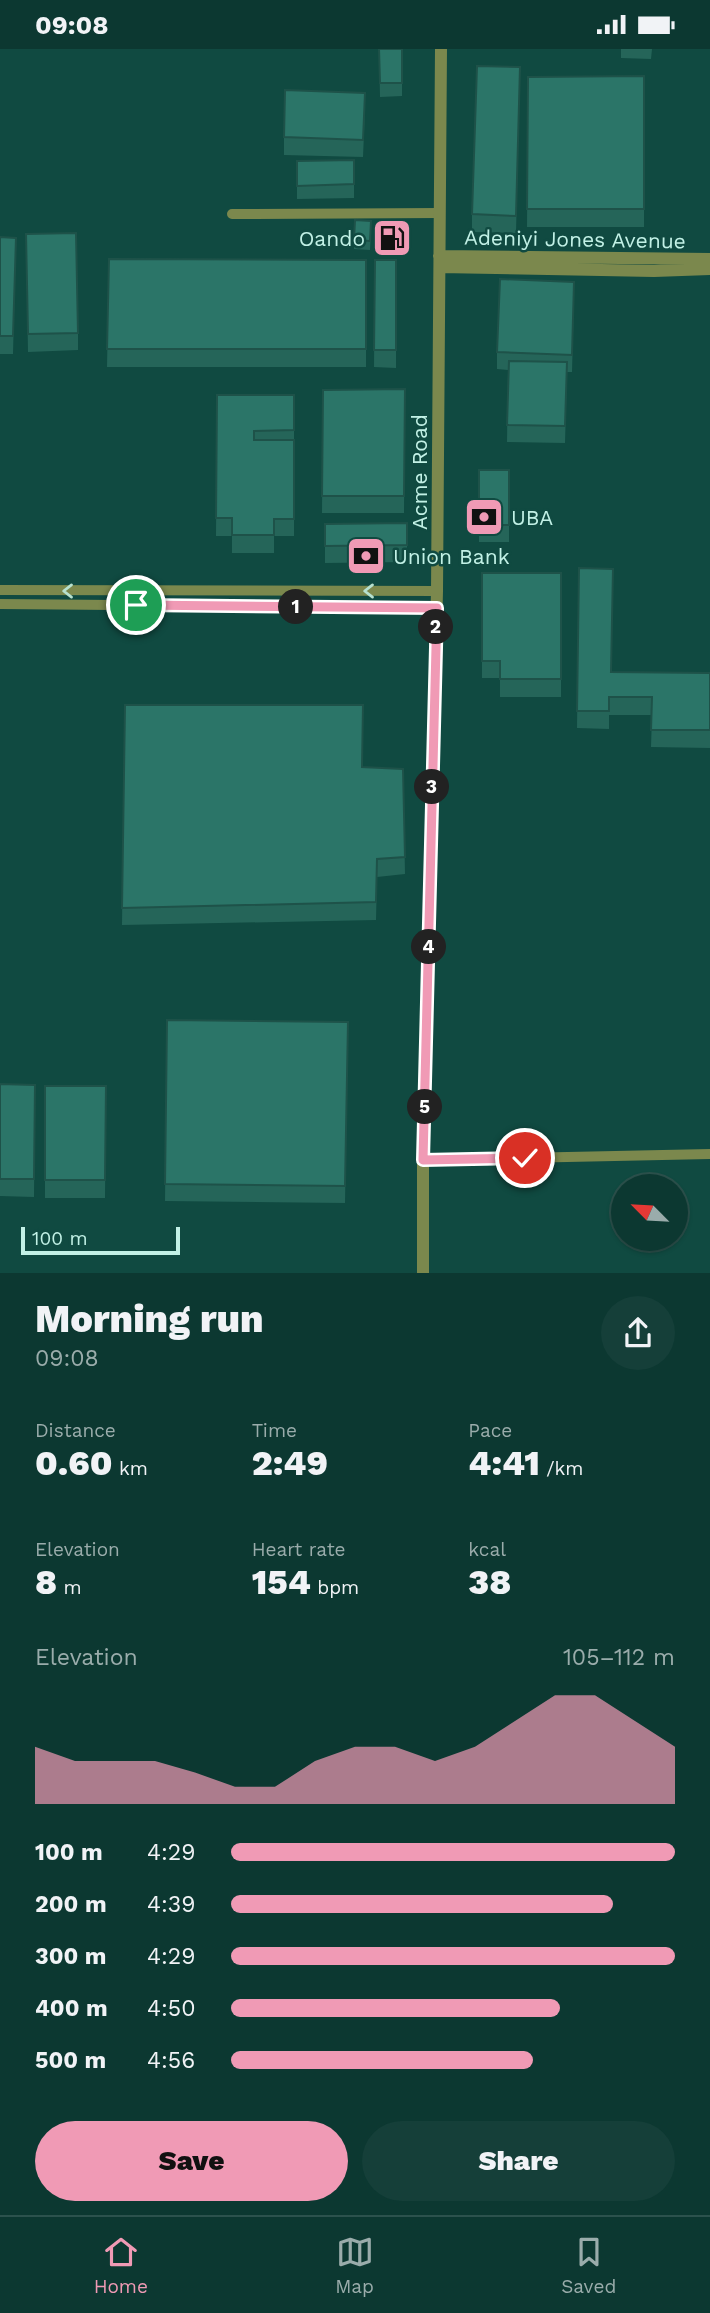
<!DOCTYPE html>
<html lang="en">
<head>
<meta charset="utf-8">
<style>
	:root { --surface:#0c3831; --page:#153f39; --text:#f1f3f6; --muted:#9aacab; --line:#2c524d; --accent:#f09ab5 }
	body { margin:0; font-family:"Work Sans",sans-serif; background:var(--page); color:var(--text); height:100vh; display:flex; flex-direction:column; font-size:26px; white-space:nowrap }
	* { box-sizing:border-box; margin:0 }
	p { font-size:23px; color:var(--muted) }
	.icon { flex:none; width:38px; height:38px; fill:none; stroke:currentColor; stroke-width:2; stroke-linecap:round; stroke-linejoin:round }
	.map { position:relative; height:1224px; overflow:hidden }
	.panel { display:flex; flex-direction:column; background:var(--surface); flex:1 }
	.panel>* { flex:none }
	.needle { width:46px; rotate:294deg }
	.buttons { position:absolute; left:611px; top:1125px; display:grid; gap:14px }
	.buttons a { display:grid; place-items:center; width:77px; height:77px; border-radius:50%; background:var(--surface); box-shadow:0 2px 5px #0004,0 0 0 2px var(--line); font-size:35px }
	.scale { position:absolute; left:21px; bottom:18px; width:159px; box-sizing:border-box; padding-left:7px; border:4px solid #c2f1e6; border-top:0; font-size:19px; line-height:24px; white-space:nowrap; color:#c2f1e6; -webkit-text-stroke:5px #104a41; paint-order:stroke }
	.pin { position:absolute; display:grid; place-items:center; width:60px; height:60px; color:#fff; margin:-30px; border:4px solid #fff; border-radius:50%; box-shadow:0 2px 7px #0007 }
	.km { position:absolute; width:35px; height:35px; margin:-18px; border-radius:50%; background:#222; color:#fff; font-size:19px; line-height:35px; text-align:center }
	.round { display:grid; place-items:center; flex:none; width:74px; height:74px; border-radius:37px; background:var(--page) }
	.overview { display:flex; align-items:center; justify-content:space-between; height:119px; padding:0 35px }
	h1 { font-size:38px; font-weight:800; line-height:52px }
	.metrics { display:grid; grid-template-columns:repeat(3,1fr); gap:10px; height:119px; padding:7px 35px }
	.metrics div { display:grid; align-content:center }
	.metrics b { font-size:35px; font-weight:800 }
	.metrics small { font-size:19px; font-weight:400 }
	.metrics p { font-size:19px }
	.chart { height:196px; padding:14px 35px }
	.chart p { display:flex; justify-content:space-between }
	.chart svg { width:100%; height:126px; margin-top:7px; fill:var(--accent); opacity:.7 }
	.cta { display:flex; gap:14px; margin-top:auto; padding:14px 35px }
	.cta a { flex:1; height:80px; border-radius:42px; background:var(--accent); color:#111; font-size:28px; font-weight:800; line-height:80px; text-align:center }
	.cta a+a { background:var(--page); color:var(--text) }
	ul { padding:0 35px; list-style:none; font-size:23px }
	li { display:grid; grid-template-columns:112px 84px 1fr; align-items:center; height:52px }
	li i { height:18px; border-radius:9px; background:var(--accent) }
	.status { display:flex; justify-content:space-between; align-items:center; height:49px; padding:0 35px; background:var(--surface); direction:ltr }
	.status svg { height:19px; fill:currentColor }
	.dock { display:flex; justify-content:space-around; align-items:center; height:98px; border-top:2px solid var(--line); background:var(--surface); font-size:19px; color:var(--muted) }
	.dock a { display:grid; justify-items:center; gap:4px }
	.dock .active { color:var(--accent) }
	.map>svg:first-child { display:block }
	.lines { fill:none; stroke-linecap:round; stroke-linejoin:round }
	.minor { stroke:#7b884d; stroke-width:10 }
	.tertiary { stroke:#7b884d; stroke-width:12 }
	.wall { fill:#256559 }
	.building { fill:#2b7568; stroke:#1e5249; stroke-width:2 }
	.oneway { stroke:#b7e1cf }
	.route-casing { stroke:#fff; stroke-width:14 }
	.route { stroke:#f09ab5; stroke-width:9 }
	.labels { text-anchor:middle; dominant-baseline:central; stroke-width:5; stroke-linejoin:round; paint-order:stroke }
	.poi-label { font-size:21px; fill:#c2f1e6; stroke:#104a41; text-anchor:start }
	.street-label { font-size:21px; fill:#c2f1e6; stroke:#104a41 }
</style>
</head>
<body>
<div class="status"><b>09:08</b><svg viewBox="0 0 49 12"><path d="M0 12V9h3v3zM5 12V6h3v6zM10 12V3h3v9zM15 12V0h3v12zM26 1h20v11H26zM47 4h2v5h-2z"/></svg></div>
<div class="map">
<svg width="710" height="1225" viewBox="0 0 710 1225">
	<rect width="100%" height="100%" fill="#104a41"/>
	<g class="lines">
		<!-- minor -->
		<path class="minor" d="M232,165L440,164
			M0,541L437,542
			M0,555L437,559
			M423,1111L710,1105"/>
		<!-- tertiary -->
		<path class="tertiary" d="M439,207L710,210
			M440,218L654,222L710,220
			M423,1225V1111L437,542L441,0"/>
	</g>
	<!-- wall -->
	<path class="wall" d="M379,0H402V47L380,48Z
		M621,0H652L651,10L621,9Z
		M520,18L516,184L472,183V165Z
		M644,27V178H527L528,28Z
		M365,61L363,108L284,106V88Z
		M354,111V149L297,150V112Z
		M402,179L399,201L380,198V194Z
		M371,181L370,201L354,200V191Z
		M26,185L78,284V301L28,303Z
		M0,188L16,189L13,305H0Z
		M109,210L366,211V318H107Z
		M375,211H396V319L374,318Z
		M574,250L572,323H567L565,394L507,393L508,321L497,320V303Z
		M405,340L404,464H322L323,341Z
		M217,346H294V487H274V504H232V487H216Z
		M479,421H509V493H479Z
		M407,474V513L325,514V475Z
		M579,519L612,623L710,624V699L651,698L652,666H609V680L577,679Z
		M482,524H561V648H500V629H482Z
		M125,656L362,718L403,720L405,825L377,828L376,871L122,876Z
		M167,971L348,973L345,1154L165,1152Z
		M0,1035L35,1036L34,1148L0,1147Z
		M45,1037H106L105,1149H45Z"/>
	<!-- building -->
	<path class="building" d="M379,0H402V34H380Z
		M477,17L520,18L516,167L472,165Z
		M644,27V160H527L528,28Z
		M285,41L365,44L363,91L284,88Z
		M354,111V135L297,137V112Z
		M355,171L371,172L370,192L354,191Z
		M382,172L402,175L399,196L380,194Z
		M76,184L78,284L28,285L26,185Z
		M0,188L16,189L13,287H0Z
		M109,210L366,211V300H107Z
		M375,211H396V301H374Z
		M500,230L574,233L572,306L497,303Z
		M509,312L567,313L565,377L507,376Z
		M405,340L404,447H322L323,341Z
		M217,346H294V381L254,382V391H294V470H274V486H232V469H216Z
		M479,421H509V476H479Z
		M407,474V496L325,497V475Z
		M579,519L613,520L611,623L710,624V681H651L652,648H609V662H577Z
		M482,524H561V630H500V612H482Z
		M125,656H363L362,718L403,720L405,808L377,810L376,853L122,859Z
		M167,971L348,973L345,1137L165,1135Z
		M0,1035L35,1036L34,1130H0Z
		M45,1037H106L105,1131H45Z"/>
	<!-- one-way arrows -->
	<defs><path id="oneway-chevron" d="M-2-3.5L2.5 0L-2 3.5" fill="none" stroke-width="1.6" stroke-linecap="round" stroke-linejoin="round" transform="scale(1.75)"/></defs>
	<g class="oneway">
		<use href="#oneway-chevron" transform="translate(68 542) rotate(180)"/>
		<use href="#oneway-chevron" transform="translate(369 542) rotate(180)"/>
	</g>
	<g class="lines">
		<!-- route casing -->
		<g class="route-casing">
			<path id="route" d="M136,556L437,559L423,1111L525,1109"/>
		</g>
		<!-- route -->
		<use href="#route" class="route"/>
	</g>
	<!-- icons -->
	<defs>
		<g id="fuel-square" transform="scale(2.0125)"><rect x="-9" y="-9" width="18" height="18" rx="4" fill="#f09ab5" stroke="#104a41"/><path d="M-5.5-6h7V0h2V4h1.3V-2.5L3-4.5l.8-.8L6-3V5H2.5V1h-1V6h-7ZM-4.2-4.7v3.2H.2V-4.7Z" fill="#111"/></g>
		<g id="bank-square" transform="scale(2.0125)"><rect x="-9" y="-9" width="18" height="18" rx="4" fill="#f09ab5" stroke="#104a41"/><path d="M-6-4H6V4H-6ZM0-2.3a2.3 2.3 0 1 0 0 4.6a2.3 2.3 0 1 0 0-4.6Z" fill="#111"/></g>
	</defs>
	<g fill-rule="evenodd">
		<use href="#fuel-square" x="392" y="189"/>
		<use href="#bank-square" x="484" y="468"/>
		<use href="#bank-square" x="366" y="507"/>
	</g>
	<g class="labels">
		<!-- poi labels -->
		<g class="poi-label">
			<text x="365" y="189" text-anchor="end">Oando</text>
			<text x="511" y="468">UBA</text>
			<text x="393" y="507">Union Bank</text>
		</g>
		<!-- street labels -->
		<g class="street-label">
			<text transform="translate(575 190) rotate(1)">Adeniyi Jones Avenue</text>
			<text transform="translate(419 423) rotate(-90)">Acme Road</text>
		</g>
	</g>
</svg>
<div class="buttons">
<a><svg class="needle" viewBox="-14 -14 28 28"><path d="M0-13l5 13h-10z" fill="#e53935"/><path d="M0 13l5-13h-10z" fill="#9aacab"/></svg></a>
</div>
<div class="scale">100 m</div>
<div class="pin" style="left:136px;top:556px;background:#1e9e55"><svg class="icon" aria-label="arrive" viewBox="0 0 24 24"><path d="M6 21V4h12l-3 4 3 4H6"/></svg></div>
<div class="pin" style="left:525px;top:1109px;background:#d93025"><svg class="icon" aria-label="check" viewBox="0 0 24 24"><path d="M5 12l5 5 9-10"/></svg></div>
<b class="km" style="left:296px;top:558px">1</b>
<b class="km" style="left:436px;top:578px">2</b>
<b class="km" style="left:432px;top:738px">3</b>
<b class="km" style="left:429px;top:898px">4</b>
<b class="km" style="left:425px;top:1058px">5</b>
</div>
<section class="panel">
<div class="overview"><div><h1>Morning run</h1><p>09:08</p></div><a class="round"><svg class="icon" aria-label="share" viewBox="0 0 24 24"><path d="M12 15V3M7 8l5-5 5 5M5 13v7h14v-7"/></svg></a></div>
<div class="metrics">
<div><p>Distance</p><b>0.60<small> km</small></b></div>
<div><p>Time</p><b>2:49</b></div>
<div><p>Pace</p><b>4:41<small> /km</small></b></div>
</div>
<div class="metrics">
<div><p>Elevation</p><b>8<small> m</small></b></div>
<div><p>Heart rate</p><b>154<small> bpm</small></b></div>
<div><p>kcal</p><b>38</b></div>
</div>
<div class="chart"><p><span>Elevation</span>105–112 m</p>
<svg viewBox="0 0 160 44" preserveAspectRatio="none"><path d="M0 44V24L10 29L20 29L30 29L40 33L50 38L60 38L70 29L80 24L90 24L100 29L110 24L120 15L130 6L140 6L150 15L160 24V44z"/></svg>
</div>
<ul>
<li><b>100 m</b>4:29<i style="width:100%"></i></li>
<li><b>200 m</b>4:39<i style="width:86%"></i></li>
<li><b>300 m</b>4:29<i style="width:100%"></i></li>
<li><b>400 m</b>4:50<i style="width:74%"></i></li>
<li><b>500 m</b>4:56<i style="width:68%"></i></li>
</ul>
<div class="cta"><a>Save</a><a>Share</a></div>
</section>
<nav class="dock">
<a class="active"><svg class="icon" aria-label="home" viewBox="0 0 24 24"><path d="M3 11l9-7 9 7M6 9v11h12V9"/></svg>Home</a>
<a><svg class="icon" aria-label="map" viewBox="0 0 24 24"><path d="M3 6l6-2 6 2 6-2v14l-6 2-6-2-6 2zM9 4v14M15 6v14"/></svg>Map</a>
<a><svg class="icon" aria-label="saved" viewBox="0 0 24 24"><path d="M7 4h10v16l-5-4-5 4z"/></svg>Saved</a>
</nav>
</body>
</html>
